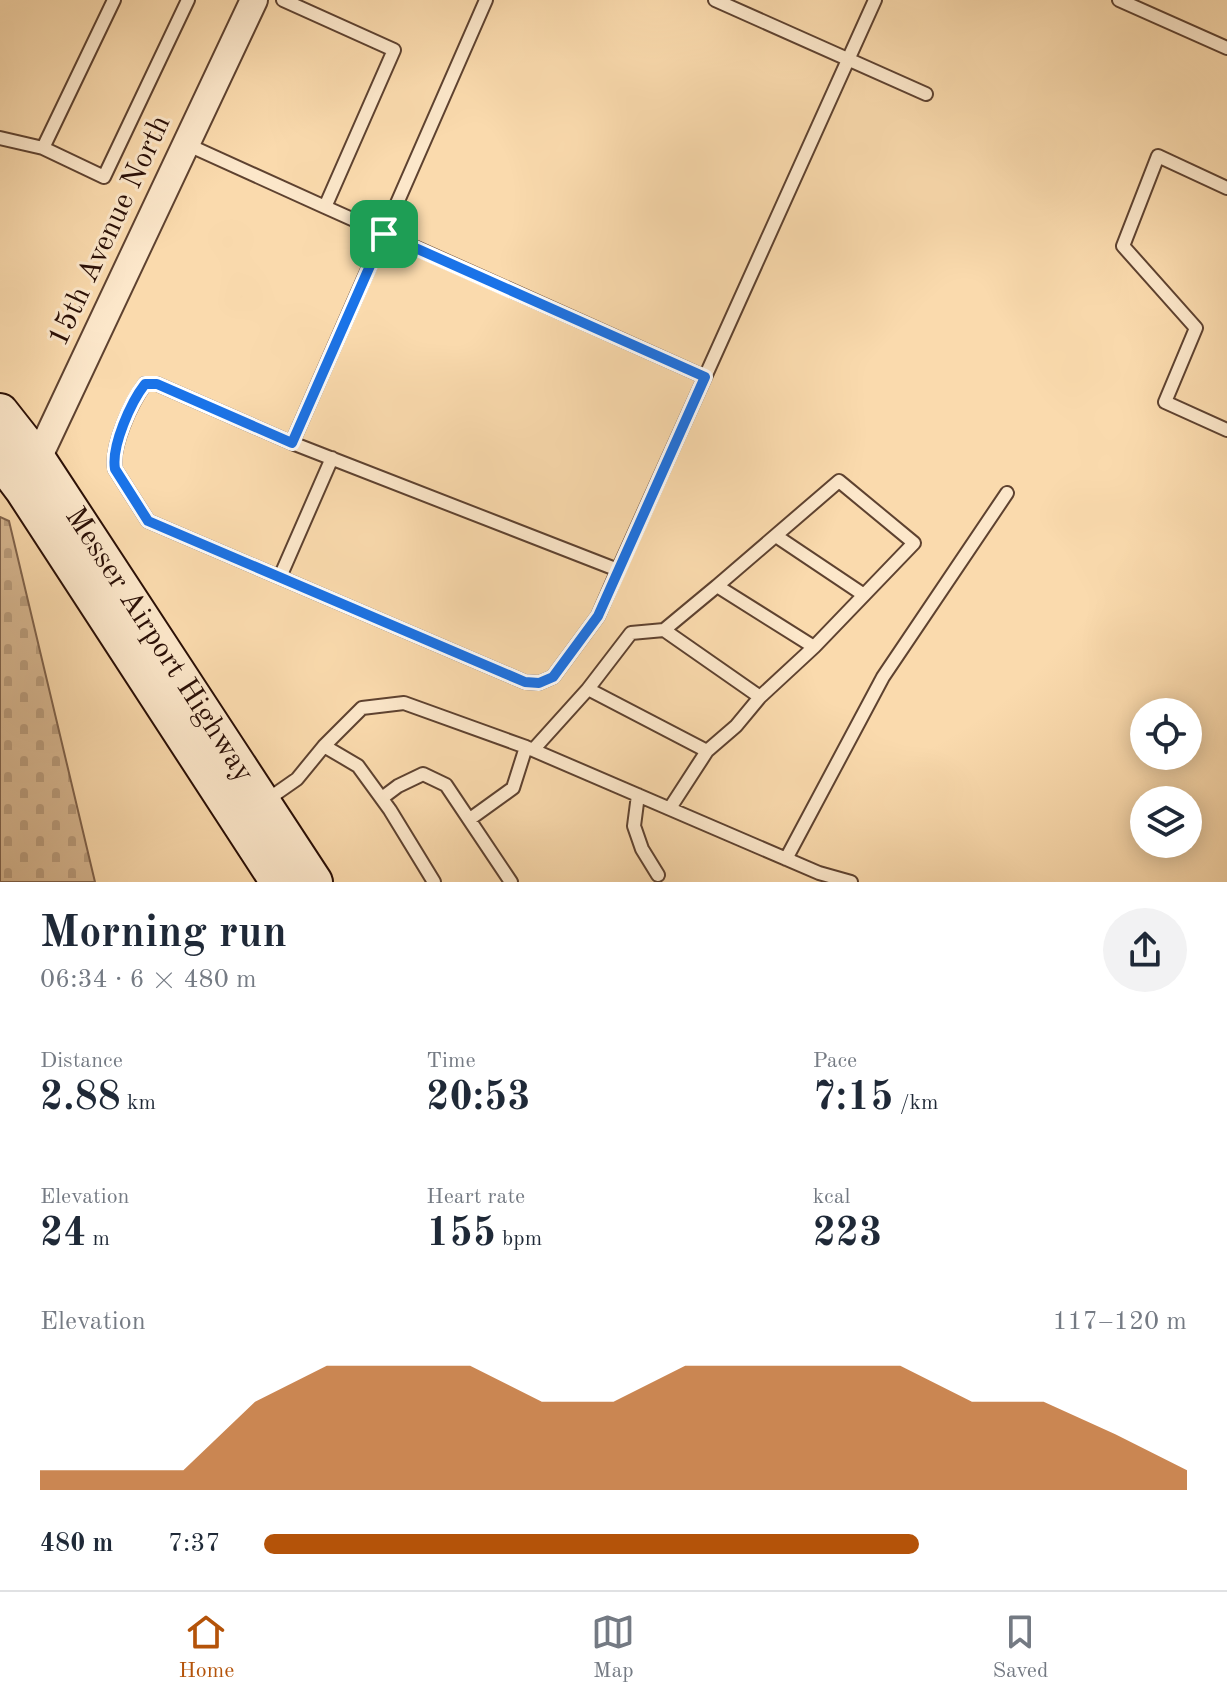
<!DOCTYPE html>
<html lang="en">
<head>
<meta charset="utf-8">
<style>
	:root { --surface:#fff; --page:#f2f2f3; --text:#1f2937; --muted:#747a83; --line:#e0e1e3; --accent:#b45309 }
	body { margin:0; font-family:"Old Standard TT",serif; background:var(--page); color:var(--text); height:100vh; display:flex; flex-direction:column; font-size:30px; white-space:nowrap }
	* { box-sizing:border-box; margin:0 }
	p { font-size:26px; color:var(--muted) }
	.icon { flex:none; width:44px; height:44px; fill:none; stroke:currentColor; stroke-width:2; stroke-linecap:round; stroke-linejoin:round }
	.map { position:relative; height:882px; overflow:hidden }
	.drawer { display:flex; flex-direction:column; background:var(--surface); flex:1 }
	.drawer>* { flex:none }
	.buttons { position:absolute; left:1130px; top:698px; display:grid; gap:16px }
	.buttons a { display:grid; place-items:center; width:72px; height:72px; border-radius:50%; background:var(--surface); box-shadow:0 4px 20px #0003; font-size:40px }
	.pin { position:absolute; display:grid; place-items:center; width:68px; height:68px; color:#fff; margin:-34px; border-radius:16px; box-shadow:0 4px 12px #0006 }
	.round { display:grid; place-items:center; flex:none; width:84px; height:84px; border-radius:42px; background:var(--page) }
	.head { display:flex; align-items:center; justify-content:space-between; height:136px; padding:0 40px }
	h1 { font-size:44px; font-weight:700; line-height:60px }
	.figures { display:grid; grid-template-columns:repeat(3,1fr); gap:12px; height:136px; padding:8px 40px }
	.figures div { display:grid; align-content:center }
	.figures b { font-size:40px; font-weight:700 }
	.figures small { font-size:22px; font-weight:400 }
	.figures p { font-size:22px }
	.chart { height:224px; padding:16px 40px }
	.chart p { display:flex; justify-content:space-between }
	.chart svg { width:100%; height:144px; margin-top:8px; fill:var(--accent); opacity:.7 }
	ul { padding:0 40px; list-style:none; font-size:26px }
	li { display:grid; grid-template-columns:128px 96px 1fr; align-items:center; height:60px }
	li i { height:20px; border-radius:10px; background:var(--accent) }
	.dock { display:flex; justify-content:space-around; align-items:center; height:112px; border-top:2px solid var(--line); background:var(--surface); font-size:22px; color:var(--muted) }
	.dock a { display:grid; justify-items:center; gap:4px }
	.dock .on { color:var(--accent) }
	.map>svg:first-child { display:block }
	.cemetery { fill:url(#cemetery-stones); stroke:#80634c; stroke-width:2 }
	.lines { fill:none; stroke-linecap:round; stroke-linejoin:round }
	.lane-casing { stroke:#5e4230; stroke-width:16 }
	.street-casing { stroke:#5e4230; stroke-width:30 }
	.secondary-casing { stroke:#2a0f06; stroke-width:40 }
	.lane { stroke:#fce7ca; stroke-width:12 }
	.street { stroke:#fce7ca; stroke-width:26 }
	.secondary { stroke:#fce7ca; stroke-width:36 }
	.route-casing { stroke:#fff; stroke-width:16 }
	.route { stroke:#1a73e8; stroke-width:10 }
	.labels { text-anchor:middle; dominant-baseline:central; stroke-width:6; stroke-linejoin:round; paint-order:stroke }
	.street-label { font-size:30px; fill:#2a0f06; stroke:#fce7ca }
</style>
</head>
<body>
<div class="map">
<svg width="1227" height="882" viewBox="0 0 1227 882">
	<defs>
		<pattern id="cemetery-stones" width="16" height="16" patternUnits="userSpaceOnUse" patternTransform="scale(2)"><rect width="16" height="16" fill="#d7b791"/><path d="M2 7V4a2 2 0 0 1 4 0v3zM10 15v-3a2 2 0 0 1 4 0v3z" fill="#b99c7c"/></pattern>
	</defs>
	<rect width="100%" height="100%" fill="#fadaad"/>
	<filter id="stains"><feTurbulence type="fractalNoise" baseFrequency=".0025" numOctaves="4"/><feColorMatrix values="0 0 0 0 .2 0 0 0 0 .09 0 0 0 0 .02 0 0 0 .5 -.17"/></filter>
	<radialGradient id="worn" r=".72"><stop offset=".6" stop-color="#630" stop-opacity="0"/><stop offset="1" stop-color="#630" stop-opacity=".3"/></radialGradient>
	<!-- cemetery -->
	<path class="cemetery" d="M0,517L9,521L95,882H0Z"/>
	<g class="lines">
		<!-- lane casing -->
		<g class="lane-casing">
			<path id="lane" d="M486,0L292,443L618,570L875,0
				M715,0L926,94
				M1119,0L1227,48
				M0,138L43,148L104,177L188,0
				M186,144L325,207L394,50L283,0
				M43,148L114,0
				M1227,188L1158,156L1123,246L1196,328L1165,402L1227,430
				M325,207L705,377
				M292,443L157,384H145C131,403 111,446 115,469L148,521L525,682L539,683L553,677L598,616L618,570
				M776,536L864,595
				M280,577L332,458
				M717,586L814,647L760,697L736,726L707,751L588,689L631,633L664,630Z
				M717,586L839,481L914,543L814,647
				M664,630L760,697
				M324,746L358,766L390,810L434,882
				M533,750L588,689
				M638,795L634,826L642,849L658,875
				M382,798L398,786L423,774L446,785L511,882
				M264,802L297,779L324,746L362,708L404,703L526,747L819,873L851,882
				M670,808L707,751
				M470,819L513,788L526,747
				M786,859L883,677L1007,493"/>
		</g>
		<!-- street casing -->
		<g class="street-casing">
			<path id="street" d="M32,471L254,0"/>
		</g>
		<!-- secondary casing -->
		<g class="secondary-casing">
			<path id="secondary" d="M0,412L37,459L314,882
				M0,459L23,489L279,882"/>
		</g>
		<!-- lane -->
		<use href="#lane" class="lane"/>
		<!-- street -->
		<use href="#street" class="street"/>
		<!-- secondary -->
		<use href="#secondary" class="secondary"/>
	</g>
	<g class="lines">
		<!-- route casing -->
		<g class="route-casing">
			<path id="route" d="M384,234L705,377L598,616L553,677L539,683L525,682L148,521L115,469C111,446 131,402 145,384H157L292,443Z"/>
		</g>
		<!-- route -->
		<use href="#route" class="route"/>
	</g>
	<g class="labels">
		<!-- street labels -->
		<g class="street-label">
			<text transform="translate(110 231) rotate(-65)">15th Avenue North</text>
			<text transform="translate(159 645) rotate(57)">Messer Airport Highway</text>
		</g>
	</g>
	<rect width="100%" height="100%" filter="url(#stains)"/>
	<rect width="100%" height="100%" fill="url(#worn)"/>
</svg>
<div class="buttons">
<a><svg class="icon" aria-label="locate" viewBox="0 0 24 24"><circle cx="12" cy="12" r="6"/><path d="M12 2v4M12 18v4M2 12h4M18 12h4"/></svg></a>
<a><svg class="icon" aria-label="layers" viewBox="0 0 24 24"><path d="M12 4l9 5-9 5-9-5zM3 14l9 5 9-5"/></svg></a>
</div>
<div class="pin" style="left:384px;top:234px;background:#1e9e55"><svg class="icon" aria-label="arrive" viewBox="0 0 24 24"><path d="M6 21V4h12l-3 4 3 4H6"/></svg></div>
</div>
<section class="drawer">
<div class="head"><div><h1>Morning run</h1><p>06:34 · 6 × 480 m</p></div><a class="round"><svg class="icon" aria-label="share" viewBox="0 0 24 24"><path d="M12 15V3M7 8l5-5 5 5M5 13v7h14v-7"/></svg></a></div>
<div class="figures">
<div><p>Distance</p><b>2.88<small> km</small></b></div>
<div><p>Time</p><b>20:53</b></div>
<div><p>Pace</p><b>7:15<small> /km</small></b></div>
</div>
<div class="figures">
<div><p>Elevation</p><b>24<small> m</small></b></div>
<div><p>Heart rate</p><b>155<small> bpm</small></b></div>
<div><p>kcal</p><b>223</b></div>
</div>
<div class="chart"><p><span>Elevation</span>117–120 m</p>
<svg viewBox="0 0 160 44" preserveAspectRatio="none"><path d="M0 44V38L10 38L20 38L30 17L40 6L50 6L60 6L70 17L80 17L90 6L100 6L110 6L120 6L130 17L140 17L150 27L160 38V44z"/></svg>
</div>
<ul>
<li><b>480 m</b>7:37<i style="width:71%"></i></li>
</ul>
</section>
<nav class="dock">
<a class="on"><svg class="icon" aria-label="home" viewBox="0 0 24 24"><path d="M3 11l9-7 9 7M6 9v11h12V9"/></svg>Home</a>
<a><svg class="icon" aria-label="map" viewBox="0 0 24 24"><path d="M3 6l6-2 6 2 6-2v14l-6 2-6-2-6 2zM9 4v14M15 6v14"/></svg>Map</a>
<a><svg class="icon" aria-label="saved" viewBox="0 0 24 24"><path d="M7 4h10v16l-5-4-5 4z"/></svg>Saved</a>
</nav>
</body>
</html>
